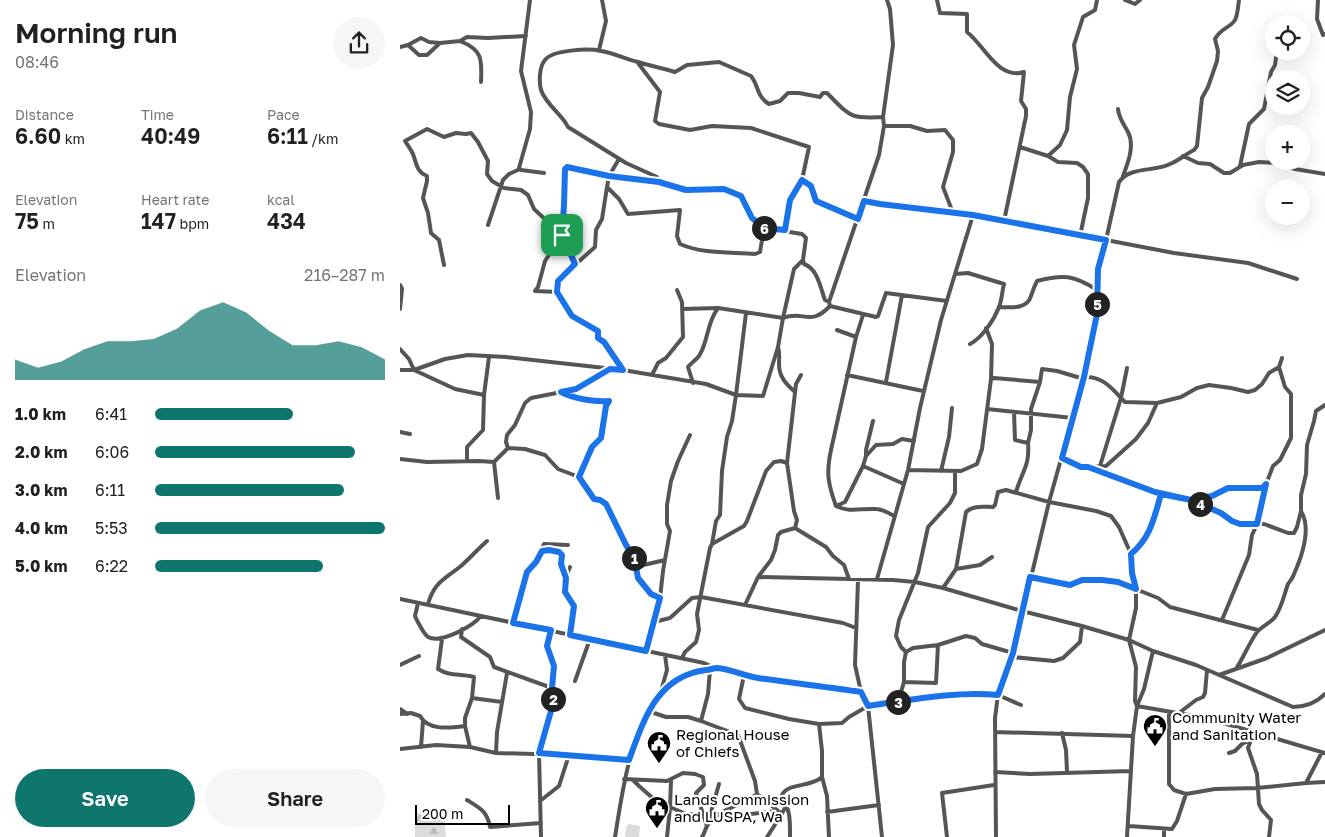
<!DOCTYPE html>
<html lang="en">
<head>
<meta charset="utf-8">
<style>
	:root { --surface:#fff; --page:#f6f6f6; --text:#202124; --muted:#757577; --accent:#0f766e }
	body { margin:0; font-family:"Golos Text",sans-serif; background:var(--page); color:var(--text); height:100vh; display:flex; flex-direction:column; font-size:19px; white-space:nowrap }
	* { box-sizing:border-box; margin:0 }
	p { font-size:16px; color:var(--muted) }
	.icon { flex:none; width:28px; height:28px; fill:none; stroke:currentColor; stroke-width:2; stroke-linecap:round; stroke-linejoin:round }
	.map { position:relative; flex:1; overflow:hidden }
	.sheet { display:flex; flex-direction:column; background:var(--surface); width:400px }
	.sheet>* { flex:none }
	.tools { position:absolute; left:865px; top:15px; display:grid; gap:10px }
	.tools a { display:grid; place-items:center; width:45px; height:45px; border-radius:50%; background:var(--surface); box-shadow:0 5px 20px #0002; font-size:25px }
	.scale { position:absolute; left:15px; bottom:12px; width:95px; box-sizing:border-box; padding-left:5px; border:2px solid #000; border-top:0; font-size:14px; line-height:18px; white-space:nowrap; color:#000; -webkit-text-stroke:4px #fff; paint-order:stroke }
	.pin { position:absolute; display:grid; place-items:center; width:42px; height:42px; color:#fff; margin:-21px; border-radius:10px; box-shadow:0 2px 8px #0006 }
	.km { position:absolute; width:25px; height:25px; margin:-12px; border-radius:50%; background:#222; color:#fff; font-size:14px; line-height:25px; text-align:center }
	.round { display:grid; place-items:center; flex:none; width:52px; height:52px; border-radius:26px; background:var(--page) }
	.head { display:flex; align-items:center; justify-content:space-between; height:85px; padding:0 15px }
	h1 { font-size:28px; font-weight:600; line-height:38px }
	.figures { display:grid; grid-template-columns:repeat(3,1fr); gap:8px; height:85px; padding:5px 15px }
	.figures div { display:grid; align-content:center }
	.figures b { font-size:21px; font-weight:600 }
	.figures small { font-size:14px; font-weight:400 }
	.figures p { font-size:14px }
	.chart { height:140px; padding:10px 15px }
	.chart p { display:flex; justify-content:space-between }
	.chart svg { width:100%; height:90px; margin-top:5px; fill:var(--accent); opacity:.7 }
	.button { display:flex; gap:10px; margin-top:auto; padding:10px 15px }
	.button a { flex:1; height:58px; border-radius:30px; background:var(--accent); color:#fff; font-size:20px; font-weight:600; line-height:58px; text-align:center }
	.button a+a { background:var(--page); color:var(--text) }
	ul { padding:0 15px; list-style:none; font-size:16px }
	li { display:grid; grid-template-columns:80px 60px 1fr; align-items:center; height:38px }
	li i { height:12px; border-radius:6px; background:var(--accent) }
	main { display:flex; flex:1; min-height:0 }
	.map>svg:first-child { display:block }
	.grass { fill:url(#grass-tufts) }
	.forest { fill:url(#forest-firs) }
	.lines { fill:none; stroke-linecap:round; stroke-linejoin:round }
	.minor { stroke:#555; stroke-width:4 }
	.route-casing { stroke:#fff; stroke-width:10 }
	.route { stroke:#1a73e8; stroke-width:6 }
	.labels { text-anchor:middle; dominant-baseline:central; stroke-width:4.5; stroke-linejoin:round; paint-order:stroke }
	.poi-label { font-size:15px; fill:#000; stroke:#fff; text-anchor:start }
</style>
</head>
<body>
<main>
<section class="sheet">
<div class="head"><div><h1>Morning run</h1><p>08:46</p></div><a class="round"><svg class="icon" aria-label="share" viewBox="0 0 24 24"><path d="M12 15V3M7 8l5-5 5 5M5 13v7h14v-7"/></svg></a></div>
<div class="figures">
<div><p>Distance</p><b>6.60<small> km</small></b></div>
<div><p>Time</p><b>40:49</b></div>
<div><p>Pace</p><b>6:11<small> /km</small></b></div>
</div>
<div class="figures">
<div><p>Elevation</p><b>75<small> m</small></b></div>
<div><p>Heart rate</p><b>147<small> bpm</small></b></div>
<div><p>kcal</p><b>434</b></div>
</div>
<div class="chart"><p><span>Elevation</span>216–287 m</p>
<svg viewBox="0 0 160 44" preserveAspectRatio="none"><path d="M0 44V34L10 38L20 35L30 29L40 25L50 25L60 24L70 19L80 10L90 6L100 11L110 20L120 27L130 27L140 25L150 28L160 34V44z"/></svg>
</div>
<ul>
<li><b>1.0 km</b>6:41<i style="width:60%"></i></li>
<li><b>2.0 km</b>6:06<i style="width:87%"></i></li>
<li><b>3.0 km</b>6:11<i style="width:82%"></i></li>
<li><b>4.0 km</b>5:53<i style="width:100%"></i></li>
<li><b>5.0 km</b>6:22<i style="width:73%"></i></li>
</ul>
<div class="button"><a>Save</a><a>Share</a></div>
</section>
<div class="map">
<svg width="925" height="837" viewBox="0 0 925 837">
	<defs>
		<pattern id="grass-tufts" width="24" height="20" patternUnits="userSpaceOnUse" patternTransform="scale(1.25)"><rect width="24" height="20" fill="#dcdcdc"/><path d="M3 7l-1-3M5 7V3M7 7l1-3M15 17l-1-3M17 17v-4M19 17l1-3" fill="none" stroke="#bbb"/></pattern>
		<pattern id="forest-firs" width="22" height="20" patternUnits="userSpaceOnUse" patternTransform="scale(1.25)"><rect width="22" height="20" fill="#dcdcdc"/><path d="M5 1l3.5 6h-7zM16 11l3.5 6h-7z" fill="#bbb"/></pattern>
	</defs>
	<rect width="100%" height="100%" fill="#fff"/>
	<!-- grass -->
	<path class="grass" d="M229,824L240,826L239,837H225L226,827Z"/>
	<!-- forest -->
	<path class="forest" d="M15,813L44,815L46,837H15Z"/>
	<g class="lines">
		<!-- minor -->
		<path class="minor" d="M130,0L121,71L131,112L130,129L119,168L121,170L144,173
			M487,0L490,9L493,45L483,117L484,126L479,155L429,302L430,306L476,317L478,316L486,293L547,301
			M537,0L540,13L567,14V32C585,46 598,80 624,72L621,101L626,109V116L604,221
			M725,0L735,4L740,0
			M839,0C838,6 838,14 835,20C830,28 821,28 815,39L818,51L817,61L808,87L802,98L797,146L794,150C786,154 778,161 770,164C755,172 730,166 719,182L706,240L774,253L848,263L897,279
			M918,0L917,19L923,35L925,34
			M60,41C83,50 82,60 81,82
			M8,45L21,38L29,42L40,43
			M0,47L8,45L19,55H27L40,43L60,41L67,37L88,38L126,36
			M199,50L206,21L202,0
			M238,63L260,92L255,121L259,124L290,130L312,126L351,128L409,147L402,180L390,200L385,230
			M718,109C719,119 724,124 728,132C735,145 728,163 723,176
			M484,126H510L527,131L545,130L553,140V152L543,187L553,213
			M648,156L660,145L667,130L670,97L677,69L674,45L683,17L695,10L697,0
			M783,156L798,163L810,164L824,173H830L843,165L859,162L877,163L895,169L925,174
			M219,159L209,176L207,187L219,199L228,214L280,210L277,236L280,244C302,254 331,252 355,254L360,252L364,228
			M840,166L849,124L864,109L871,72L875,65L877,51
			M402,180L411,186L416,201L458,219
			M207,187L202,219L196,230L195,247L157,281V292L172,316L197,331L198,338L204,342L223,370
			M464,201L480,204L573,215
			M88,225L103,180L109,174L120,169
			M44,265L39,240L31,233L28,213L23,198L27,181V176C15,171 17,162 12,152C10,148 7,144 5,141L27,129L44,137L56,133L66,134L71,133L78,142L88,161L87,174L92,181L104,188L121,190L128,195L134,209L162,235L175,264
			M555,274L568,273L604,284C602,291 602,300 599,307C594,320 582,338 570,344
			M0,285L2,289L0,309
			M157,292L135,291L138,287L145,261L162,235L164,205L165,169L167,167L209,176L259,182
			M429,302L425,300C420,287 418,269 404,264L403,260L406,238L402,234L364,228L352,218L341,196L325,189L286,190L259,182L257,177L226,163L168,127C162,114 146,105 141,90C139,82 139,67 145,60C152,50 189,48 201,51C214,53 225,59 238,62C250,66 263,68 275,72L287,65L319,62L351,76C359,86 356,96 369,104L380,101L388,93H399L420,97L423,93H427C450,116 449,119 483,117
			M599,307C610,307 627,310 631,296C633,290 634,287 637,281C663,274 674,275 697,290
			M283,309L318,308L383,318C404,310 410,327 430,306
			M437,330L456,337L431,450C426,473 428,484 436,506C450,513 461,508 476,509C482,509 489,513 494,516
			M456,337L463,315
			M378,347C380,353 379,358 379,364C379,377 386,384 395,392
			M0,349L9,359L14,370L55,389L84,395
			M0,370H14L45,359L68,355L106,357L223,370L306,384L336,395L363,396L378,347L383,318L394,269L403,260
			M252,375L258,363L266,358L283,337L282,302L277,290
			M447,375L523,391
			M684,377C704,376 713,390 725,402L757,403L781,397L797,388L809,385L831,388L848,392L855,390L862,384L869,373L879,367L882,358
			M591,379L594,378L640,382
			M486,382L502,295
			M293,383L288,367C291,363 296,360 299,356C309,340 306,324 318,308
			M162,392L193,402L209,401L206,406L201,438L192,447L179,477
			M587,409L673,418
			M614,412L615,440L628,443L631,430V409L640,382L642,369L657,371L684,379
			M0,432L10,434
			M108,448L106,442L107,435L115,425L125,403L131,398L177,389L210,369
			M466,456V450L473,421
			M662,458L681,467L706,466L736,439L748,423L757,403
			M0,459L27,462L79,461L94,462
			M67,461V447L83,430L84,395L89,357
			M463,466L504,484
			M700,466L721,398L727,368
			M687,467L755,492L791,500L812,496L828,488H862L864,486
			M508,470L561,471L577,464L582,449L591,379L592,344L586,328
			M541,471L549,437L552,408
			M616,492C622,471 630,466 628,443
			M98,498L94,462L108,448L125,449L145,455L158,469L179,477L194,499L200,500L206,504L226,545L233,557L238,578L251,594L260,598
			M791,500L821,513L832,521L840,524H864L888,533H894L897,527L901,511V495L906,474L907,445L914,421L916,411L925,405
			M436,506L445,502L463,466L466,456L476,445L493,444L502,439L514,441
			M395,528L397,520L394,511L387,463L396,384L401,375
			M395,528L426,547L433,556L444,565L449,579
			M312,544L344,526L347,521L366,471L374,462L381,461L387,463
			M142,551L149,550L159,552C162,556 163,571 166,578
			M731,554C752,537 754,518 761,494
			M235,567L265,560
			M556,569L580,565L592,557
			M358,577L493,580L515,582L543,588L622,611L682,626L729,640L753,651L796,665L893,707C905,707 916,703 925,694
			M630,577L669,585L682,580L718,582L758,598L770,607L858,630
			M477,579L508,470L520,408L541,320L573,215L680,236
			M458,580L455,665L461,692L468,706L482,837
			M543,588L556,569L566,512C573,505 584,507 593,507L595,505L598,492L606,490L649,502L696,511L711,516L719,527L731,554L732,573L736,589V608L729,640L736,667L735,701L737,706L733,736L727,837
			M0,599L304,663L315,668
			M18,603L15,616C17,621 24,634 28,637C41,644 73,626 81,616
			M28,604C34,582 45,579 61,566C70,558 78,549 87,541
			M345,605L358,577L371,560L375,550L378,535L381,532L395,528
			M822,620L849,555L852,535L859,520L862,495L873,466L880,460L891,438V394L885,387L879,367
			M254,622L270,618L292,598L301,597L443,623L456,628
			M113,623L127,572L136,563L144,544L168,545
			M62,629L61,637L90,657L94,667L152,688
			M170,635L174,606C164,593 163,583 170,567
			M42,639L38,669C51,677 59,673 74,677L72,698L65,718V726L70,747
			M246,651L260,598L263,571L270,531L267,524V505L271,481L278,461L290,435
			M753,651L744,689L737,706L806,718L925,753
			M506,652L501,647L496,636L499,620L518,573L528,527L550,503L555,493V472
			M612,657L654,661L663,658L680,642L682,626
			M282,658L285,652L296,642L299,630L297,614L310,548L312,544L316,521L320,515L322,471L327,437L332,421L336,395L346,313
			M0,665L19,656
			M836,669C843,658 848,646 855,635C859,627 870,624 875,617C882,607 884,595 888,584C890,581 893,578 894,574C902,556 912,529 901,511
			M344,675L339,699L345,708L389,719L419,724L442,723L449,717L468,706L555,693L573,692L598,695L621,705
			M819,675L867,658L925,630
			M175,681L190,639
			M504,682L536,683L538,645
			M261,691L267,670L265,655
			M72,698L102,702
			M498,702L504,682V662L506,652L513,648L538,645L566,636L575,638L582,644L613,653
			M0,709L7,714
			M248,711L266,717H288L301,721L338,735L355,781L357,794L382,814
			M769,712V784L774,790L786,794L815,789L857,788L906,783L925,782
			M779,713L796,700L803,697L805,693L807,670
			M0,714L11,713L20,716C28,731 50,728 65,726
			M301,721L308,694L310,670
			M419,724L422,751V777L427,796L429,837
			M595,732L733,736
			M662,733L666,750L667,772
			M851,740L848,748L857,774L859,804L862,810L871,820L869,837
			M21,747L23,721
			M0,749L36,745L70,747L96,753L169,755L229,760
			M96,753L97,732L107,673
			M829,753L835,751L842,744L860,734
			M595,772L630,774L731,771
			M224,779L267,781L283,773L295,774L303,777L304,785L296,793L307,826L319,784
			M233,780L239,786L256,801L286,814L342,815L377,811
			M906,783L922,752
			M67,800C80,808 87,811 90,827L141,823
			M140,801L159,786L169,755
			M427,812L479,805
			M729,826L772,829L777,821L786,794
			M764,829V837
			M141,837L139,753L153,704L152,688L154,666L147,646L151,630
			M215,837C223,789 232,705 278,678C288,672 303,670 314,668C323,667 335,674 344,675C382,684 422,686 461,692
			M267,837L270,808L271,781
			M302,837C304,834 305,830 307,826C317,810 342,805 357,794
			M367,837L380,817L387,804
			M390,837C390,823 391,808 381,798C384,782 411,788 422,777
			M547,837L542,793L594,785
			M596,837L595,718L598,695L613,653L649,502L684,377L697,314L698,269L706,240L680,236L688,198V174L683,167L677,163L658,162L648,156L620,147"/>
	</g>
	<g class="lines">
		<!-- route casing -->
		<g class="route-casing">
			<path id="route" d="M162,235L175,264L158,281L157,292L172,316L198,331V338L204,342L223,370L210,369L176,389L161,392C175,399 194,402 209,401L206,406L201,438L192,447L179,477L194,499L200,500L206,504L226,545L234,557L238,578L251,594L260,598L246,651L170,635L174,606L165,592L166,578L161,564L162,555L159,552L149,550L142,551L136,562L127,572L113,623L151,630L147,646L154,666L152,688L153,704L139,753L229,760C244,719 257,676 306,670C310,670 313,668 317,668C331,669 344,676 358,678C392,683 427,687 461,692L468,706C511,700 555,691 598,695L613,653L630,577L670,585L682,580H702L718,582L736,589L732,573L731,554C751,537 754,518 761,494L791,500L821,513L832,521L840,524H857L866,484L862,488H828L812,496L791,500L755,492L688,467H681L662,458L684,377L697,314L698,269L706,240L573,215L480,204L464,201L458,219L416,201L411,186L402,180L390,200L385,230L364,228L352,218L341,196L324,189L286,190L259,182L209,176L167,167L165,169L164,205L162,235"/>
		</g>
		<!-- route -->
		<use href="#route" class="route"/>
	</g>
	<!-- icons -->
	<defs>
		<g id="civic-pin" transform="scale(1.25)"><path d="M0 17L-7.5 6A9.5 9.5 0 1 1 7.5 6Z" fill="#000" stroke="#fff"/><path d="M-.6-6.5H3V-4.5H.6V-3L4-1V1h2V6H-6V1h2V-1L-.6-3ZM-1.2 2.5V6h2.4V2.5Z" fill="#fff"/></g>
	</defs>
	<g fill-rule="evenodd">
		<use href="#civic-pin" x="755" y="726"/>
		<use href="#civic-pin" x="259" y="743"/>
		<use href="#civic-pin" x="257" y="808"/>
	</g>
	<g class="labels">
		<!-- poi labels -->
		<g class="poi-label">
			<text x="772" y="717">Community Water<tspan x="772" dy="17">and Sanitation</tspan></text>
			<text x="276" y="734">Regional House<tspan x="276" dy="17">of Chiefs</tspan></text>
			<text x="274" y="799">Lands Commission<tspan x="274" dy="17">and LUSPA, Wa</tspan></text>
		</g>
	</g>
</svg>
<div class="tools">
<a><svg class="icon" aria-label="locate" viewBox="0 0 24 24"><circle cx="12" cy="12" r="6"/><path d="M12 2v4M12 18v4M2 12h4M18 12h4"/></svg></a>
<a><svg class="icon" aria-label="layers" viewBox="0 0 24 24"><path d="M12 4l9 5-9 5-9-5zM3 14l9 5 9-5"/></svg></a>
<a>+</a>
<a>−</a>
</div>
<div class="scale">200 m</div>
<div class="pin" style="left:162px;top:235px;background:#1e9e55"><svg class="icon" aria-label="arrive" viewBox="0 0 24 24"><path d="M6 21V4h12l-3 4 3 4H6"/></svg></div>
<b class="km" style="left:234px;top:558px">1</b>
<b class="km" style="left:153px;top:699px">2</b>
<b class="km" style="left:498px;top:702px">3</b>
<b class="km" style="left:800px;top:504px">4</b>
<b class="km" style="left:697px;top:304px">5</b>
<b class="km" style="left:364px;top:228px">6</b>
</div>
</main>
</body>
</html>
